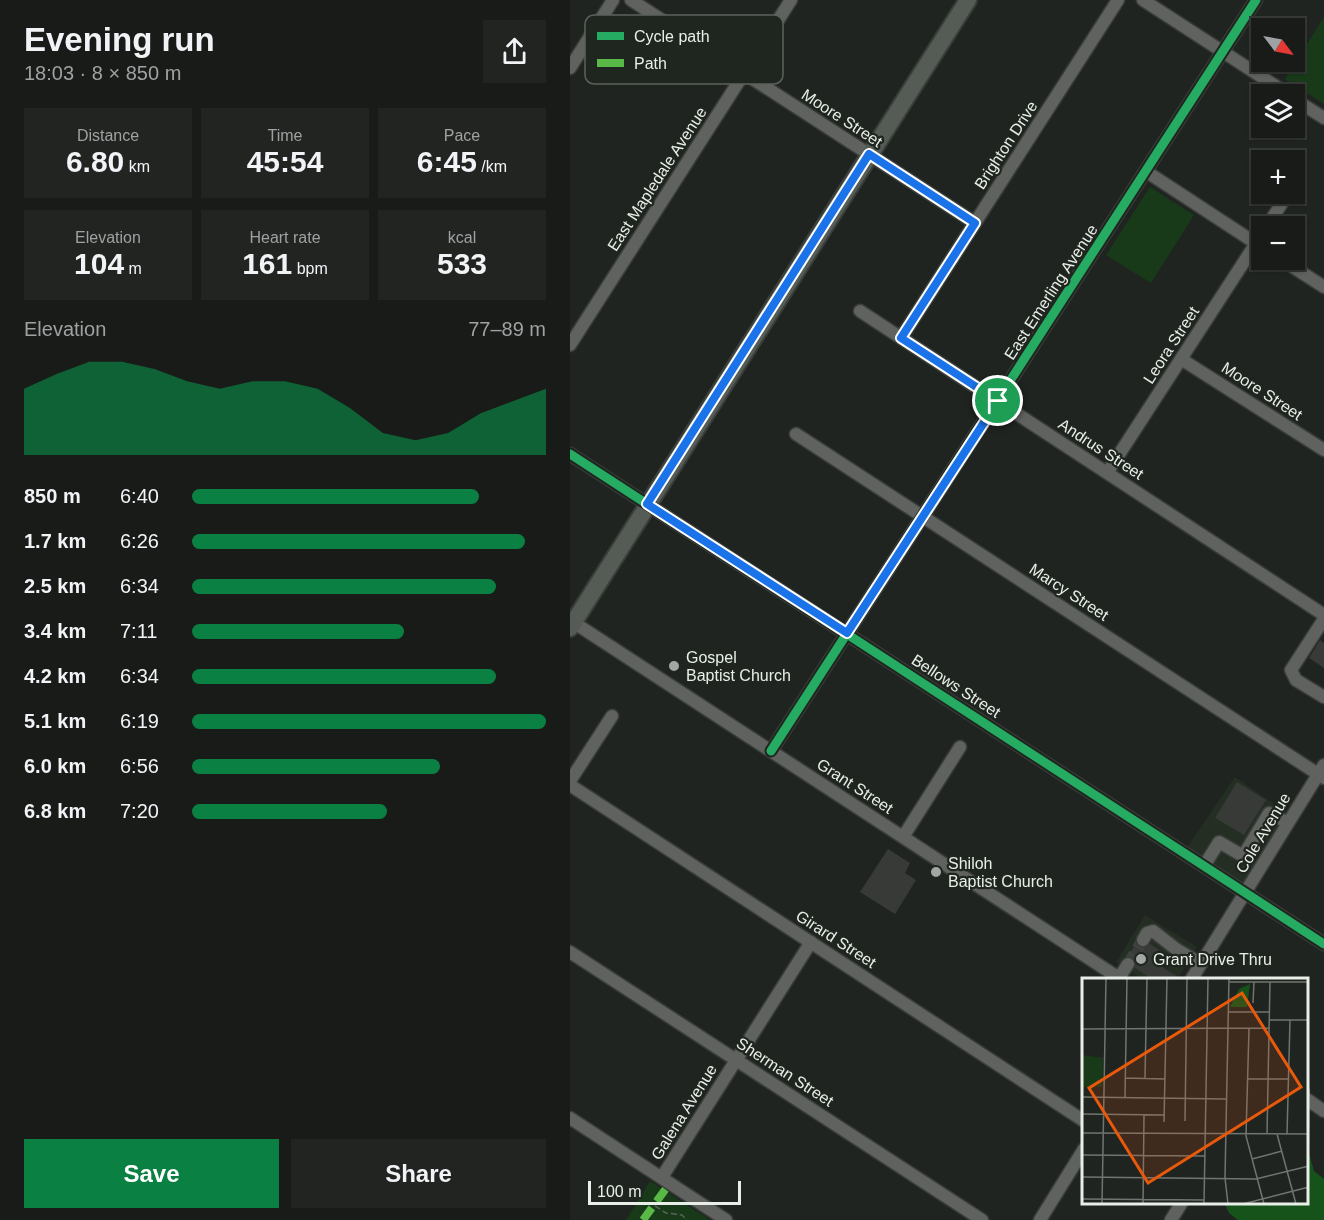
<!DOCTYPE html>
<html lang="en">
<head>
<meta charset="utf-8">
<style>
	:root { --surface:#181b18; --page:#212421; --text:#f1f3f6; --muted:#9fa1a2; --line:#363937; --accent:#0b8043 }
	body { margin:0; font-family:Arial,sans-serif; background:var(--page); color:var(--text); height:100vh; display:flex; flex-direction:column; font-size:22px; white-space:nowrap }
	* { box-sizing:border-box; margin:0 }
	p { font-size:20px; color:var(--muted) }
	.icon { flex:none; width:33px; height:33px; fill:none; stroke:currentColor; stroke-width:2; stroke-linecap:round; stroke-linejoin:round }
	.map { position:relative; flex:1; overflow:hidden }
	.panel { display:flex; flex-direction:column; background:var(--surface); width:570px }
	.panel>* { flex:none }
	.needle { width:39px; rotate:122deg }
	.fabs { position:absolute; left:681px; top:18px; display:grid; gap:12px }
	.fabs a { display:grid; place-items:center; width:54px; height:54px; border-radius:0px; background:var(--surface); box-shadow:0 2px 4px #0004,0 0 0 2px var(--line); font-size:30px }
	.scale { position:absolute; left:18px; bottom:15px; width:153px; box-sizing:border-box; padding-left:6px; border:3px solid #e9eee9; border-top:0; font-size:16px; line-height:21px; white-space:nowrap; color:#e9eee9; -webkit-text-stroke:4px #1f251f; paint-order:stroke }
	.pin { position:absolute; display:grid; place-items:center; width:51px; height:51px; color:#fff; margin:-26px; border:3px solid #fff; border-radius:50%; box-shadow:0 2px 6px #0007 }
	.round { display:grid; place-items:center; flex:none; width:63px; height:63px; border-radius:0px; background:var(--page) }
	.headline { display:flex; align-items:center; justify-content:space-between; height:102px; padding:0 24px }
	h1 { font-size:33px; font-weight:700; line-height:45px }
	.figures { display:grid; grid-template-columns:repeat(3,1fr); gap:9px; height:102px; padding:6px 24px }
	.figures div { display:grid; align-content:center; border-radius:0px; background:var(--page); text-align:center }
	.figures b { font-size:30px; font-weight:700 }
	.figures small { font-size:16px; font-weight:400 }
	.figures p { font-size:16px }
	.chart { height:168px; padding:12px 24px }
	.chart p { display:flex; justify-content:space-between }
	.chart svg { width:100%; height:108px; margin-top:6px; fill:var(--accent); opacity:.7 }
	.primary-button { display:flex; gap:12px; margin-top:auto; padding:12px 24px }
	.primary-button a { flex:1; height:69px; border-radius:0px; background:var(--accent); color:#fff; font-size:24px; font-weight:700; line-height:69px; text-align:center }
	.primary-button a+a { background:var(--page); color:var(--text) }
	ul { padding:0 24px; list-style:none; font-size:20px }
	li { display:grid; grid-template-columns:96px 72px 1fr; align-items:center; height:45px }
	li i { height:15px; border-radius:8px; background:var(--accent) }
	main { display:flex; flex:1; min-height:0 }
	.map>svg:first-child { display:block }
	.built { fill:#242e23 }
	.green { fill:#183a19 }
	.forest { fill:#16531a }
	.building { fill:#373a37 }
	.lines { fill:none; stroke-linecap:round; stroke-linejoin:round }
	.minor-tunnel { stroke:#3e423e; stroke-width:12; stroke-dasharray:12 6; stroke-linecap:butt }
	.minor-casing { stroke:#3a3e3a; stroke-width:15 }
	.major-casing { stroke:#3a3e3a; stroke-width:20 }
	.path { stroke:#5c5f5c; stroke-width:1.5; stroke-dasharray:6 3; stroke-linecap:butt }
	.minor { stroke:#606260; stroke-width:12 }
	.major { stroke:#555b55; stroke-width:16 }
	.quiet { stroke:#58b947; stroke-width:8; stroke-dasharray:15 8; stroke-linecap:butt }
	.cycleway-casing { stroke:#1f251f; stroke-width:13 }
	.cycleway { stroke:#26ab63; stroke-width:9 }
	.route-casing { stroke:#fff; stroke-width:12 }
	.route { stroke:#1a73e8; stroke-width:8 }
	.poi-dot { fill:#a3a7a3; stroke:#1f251f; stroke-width:2 }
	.labels { text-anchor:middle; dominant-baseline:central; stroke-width:4.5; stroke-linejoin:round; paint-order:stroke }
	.street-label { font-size:16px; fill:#e9eee9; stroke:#1f251f }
	.poi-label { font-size:16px; fill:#e9eee9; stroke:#1f251f; text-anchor:start }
	.inset-road { fill:none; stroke:#707570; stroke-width:1.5 }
	.view { fill:#e8590c; fill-opacity:0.15; stroke:#e8590c; stroke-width:3 }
	.inset-edge { fill:none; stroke:#e9eee9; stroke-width:3 }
	.key { fill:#1f251f; stroke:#5c615c; stroke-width:1.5 }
	.key-label { font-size:16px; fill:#e9eee9 }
</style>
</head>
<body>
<main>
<section class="panel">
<div class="headline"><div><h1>Evening run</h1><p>18:03 · 8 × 850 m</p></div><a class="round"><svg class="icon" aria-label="share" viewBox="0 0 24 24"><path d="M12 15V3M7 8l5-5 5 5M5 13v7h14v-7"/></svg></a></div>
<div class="figures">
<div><p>Distance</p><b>6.80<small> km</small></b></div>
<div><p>Time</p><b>45:54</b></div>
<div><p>Pace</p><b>6:45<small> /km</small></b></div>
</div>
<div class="figures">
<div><p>Elevation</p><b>104<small> m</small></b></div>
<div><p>Heart rate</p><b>161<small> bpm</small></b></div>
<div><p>kcal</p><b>533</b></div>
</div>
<div class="chart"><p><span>Elevation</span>77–89 m</p>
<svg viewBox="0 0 160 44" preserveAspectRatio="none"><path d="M0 44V17L10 11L20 6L30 6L40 9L50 14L60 17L70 14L80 14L90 17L100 25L110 35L120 38L130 35L140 27L150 22L160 17V44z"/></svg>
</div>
<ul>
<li><b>850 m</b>6:40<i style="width:81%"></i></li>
<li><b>1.7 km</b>6:26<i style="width:94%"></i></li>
<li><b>2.5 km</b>6:34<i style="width:86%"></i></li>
<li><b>3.4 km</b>7:11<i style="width:60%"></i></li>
<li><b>4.2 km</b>6:34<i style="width:86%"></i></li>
<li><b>5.1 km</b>6:19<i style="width:100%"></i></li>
<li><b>6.0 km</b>6:56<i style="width:70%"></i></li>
<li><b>6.8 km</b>7:20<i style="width:55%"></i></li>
</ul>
<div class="primary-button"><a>Save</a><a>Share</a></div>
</section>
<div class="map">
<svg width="754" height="1220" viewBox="0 0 754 1220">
	<rect width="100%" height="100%" fill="#202420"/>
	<!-- built -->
	<path class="built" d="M665,777L722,816L676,893L614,852Z
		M575,915L627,947L607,980H574L546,962Z"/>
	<!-- green -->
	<path class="green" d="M754,17V104L715,79Z
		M580,187L624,215L581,283L536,255Z
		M80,1181L140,1220H56Z"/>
	<!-- forest -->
	<path class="forest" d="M738,1150L744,1171L754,1179V1220H668L659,1213L655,1204H738Z"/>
	<!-- building -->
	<path class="building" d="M750,640L754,643V668L739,658Z
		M667,782L696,800L674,835L645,818Z
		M318,849L340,863L335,873L346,880L325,914L290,892Z
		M566,943L572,948L580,944L589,950L582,961L613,980H583L565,968V960L558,956Z"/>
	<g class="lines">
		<!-- minor-tunnel -->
		<path class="minor-tunnel" d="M558,964L573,940"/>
		<!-- minor casing -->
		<g class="minor-casing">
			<path id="minor" d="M61,0L405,223
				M573,0L718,94
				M0,68L43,0
				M724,99L754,118
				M577,172L690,246
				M697,226L716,197
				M712,260L754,287
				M290,311L754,615
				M331,338L548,0
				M0,345L221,0
				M611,359L754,450
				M226,434L754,778
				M0,454L754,944
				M537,473L692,234
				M754,619L721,670L726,680L754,697
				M0,620L552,980
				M201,751L686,0
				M0,781L42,716
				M0,785L514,1121
				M333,837L390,747
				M634,866L649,842L673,856L699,813L718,823
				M573,940L577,933L583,931L606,949L631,964
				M0,952L412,1220
				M549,978L558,964
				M621,980L754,765
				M738,1100L754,1111
				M0,1118L156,1220
				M92,1177L241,942
				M470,1220L514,1149
				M601,1220L611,1204"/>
		</g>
		<!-- major casing -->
		<g class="major-casing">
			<path id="major" d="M0,628L398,0"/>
		</g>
		<!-- path -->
		<path class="path" d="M85,1206L96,1213L112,1215L117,1220"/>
		<!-- minor -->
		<use href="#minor" class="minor"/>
		<!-- major -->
		<use href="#major" class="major"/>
		<!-- quiet -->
		<path class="quiet" d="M73,1220L100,1183"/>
		<!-- cycleway casing -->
		<g class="cycleway-casing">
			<path id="cycleway" d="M0,454L754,944
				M201,751L686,0"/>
		</g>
		<!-- cycleway -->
		<use href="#cycleway" class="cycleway"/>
	</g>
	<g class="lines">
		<!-- route casing -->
		<g class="route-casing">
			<path id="route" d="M299,154L405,223L331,338L428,401L277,633L77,504Z"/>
		</g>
		<!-- route -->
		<use href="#route" class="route"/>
	</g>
	<!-- markers -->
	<g class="poi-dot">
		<circle cx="104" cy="666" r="6"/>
		<circle cx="366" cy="872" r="6"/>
		<circle cx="571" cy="959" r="6"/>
	</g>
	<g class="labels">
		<!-- street labels -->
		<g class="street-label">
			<text transform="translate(272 118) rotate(33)">Moore Street</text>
			<text transform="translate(436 145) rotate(-57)">Brighton Drive</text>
			<text transform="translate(87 179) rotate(-57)">East Mapledale Avenue</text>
			<text transform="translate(481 292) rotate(-57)">East Emerling Avenue</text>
			<text transform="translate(601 345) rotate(-57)">Leora Street</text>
			<text transform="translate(692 391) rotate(33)">Moore Street</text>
			<text transform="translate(531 449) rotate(33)">Andrus Street</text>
			<text transform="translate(499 592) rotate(33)">Marcy Street</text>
			<text transform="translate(386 686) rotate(33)">Bellows Street</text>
			<text transform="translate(285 786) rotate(33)">Grant Street</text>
			<text transform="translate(693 833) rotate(-59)">Cole Avenue</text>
			<text transform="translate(266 939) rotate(33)">Girard Street</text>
			<text transform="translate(215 1072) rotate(33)">Sherman Street</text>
			<text transform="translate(114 1112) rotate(-58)">Galena Avenue</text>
		</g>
		<!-- poi labels -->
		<g class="poi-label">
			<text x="116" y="657">Gospel<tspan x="116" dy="18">Baptist Church</tspan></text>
			<text x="378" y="863">Shiloh<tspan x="378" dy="18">Baptist Church</tspan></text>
			<text x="583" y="959">Grant Drive Thru</text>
		</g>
	</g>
	<!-- overview -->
	<g transform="translate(512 978)">
		<rect width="226" height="226" fill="#202420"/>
		<path d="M0,77L21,80L20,109H0Z" fill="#183a19"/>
		<path d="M168,6L165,29H148L157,11Z" fill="#16531a"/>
		<path class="inset-road" d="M147,4H227M171,25L172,4M146,34H187M187,42H227M0,51L187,50M167,51L164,158L182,226M43,100L83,101M63,100L65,0M165,101H206M0,119L144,121M43,119L45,0M0,136L83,137M103,143L105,0M82,144L85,0M0,155L227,156M185,156L188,4M195,156L214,226M205,156L208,42M0,177L123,178M170,181L200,173M226,188L227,111M0,199L174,201L227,188M0,221L122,222M20,226L24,0M61,226L62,137M122,226L126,0M146,226L143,200L147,0M161,226L227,209"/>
		<path class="view" d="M160,15L219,109L66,205L7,110Z"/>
		<rect width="226" height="226" class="inset-edge"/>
	</g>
	<!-- legend -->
	<rect x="15" y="15" width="198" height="69" rx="9" class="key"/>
	<rect x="27" y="32" width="27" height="8" fill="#26ab63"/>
	<rect x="27" y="59" width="27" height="8" fill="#58b947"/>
	<g class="key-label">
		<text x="64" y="42">Cycle path</text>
		<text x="64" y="69">Path</text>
	</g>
</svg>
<div class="fabs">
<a><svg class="needle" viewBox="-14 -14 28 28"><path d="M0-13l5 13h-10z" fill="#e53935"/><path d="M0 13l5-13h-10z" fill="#9fa1a2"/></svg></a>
<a><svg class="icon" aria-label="layers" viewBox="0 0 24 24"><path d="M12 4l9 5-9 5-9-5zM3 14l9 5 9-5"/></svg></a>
<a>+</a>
<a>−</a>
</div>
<div class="scale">100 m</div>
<div class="pin" style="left:428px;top:401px;background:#1e9e55"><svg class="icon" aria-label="arrive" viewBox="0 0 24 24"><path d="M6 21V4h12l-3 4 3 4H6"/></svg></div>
</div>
</main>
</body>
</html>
